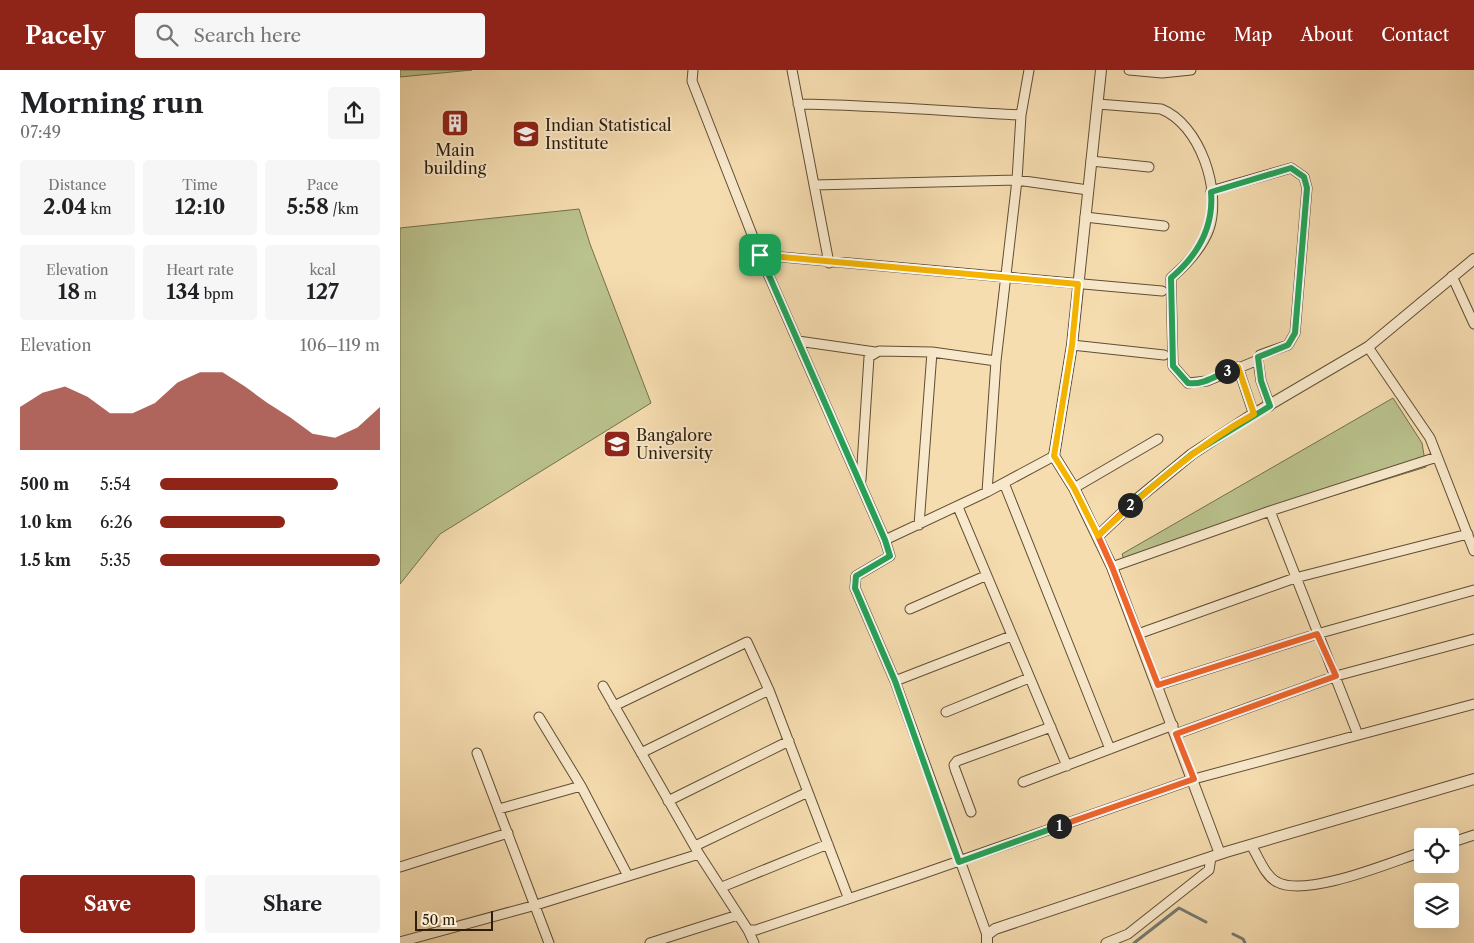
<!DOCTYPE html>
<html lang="en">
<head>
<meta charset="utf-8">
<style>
	:root { --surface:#fff; --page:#f6f6f6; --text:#202124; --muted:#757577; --accent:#8f2418 }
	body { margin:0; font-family:"Libre Caslon Text",serif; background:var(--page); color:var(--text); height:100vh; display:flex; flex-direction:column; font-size:19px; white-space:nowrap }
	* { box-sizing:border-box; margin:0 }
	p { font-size:16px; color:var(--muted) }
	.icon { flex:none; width:28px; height:28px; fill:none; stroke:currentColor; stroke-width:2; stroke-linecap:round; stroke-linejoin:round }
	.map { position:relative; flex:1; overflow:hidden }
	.side { display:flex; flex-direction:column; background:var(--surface); width:400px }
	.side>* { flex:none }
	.buttons { position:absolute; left:1014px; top:758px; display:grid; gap:10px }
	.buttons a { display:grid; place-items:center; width:45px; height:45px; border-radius:5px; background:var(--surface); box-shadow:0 5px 20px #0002; font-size:25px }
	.scale { position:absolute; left:15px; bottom:12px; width:78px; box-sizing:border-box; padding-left:5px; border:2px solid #2e1e0a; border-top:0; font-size:14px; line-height:18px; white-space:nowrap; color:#2e1e0a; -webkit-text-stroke:4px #f9e9cc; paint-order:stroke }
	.pin { position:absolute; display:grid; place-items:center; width:42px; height:42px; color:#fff; margin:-21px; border-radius:10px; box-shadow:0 2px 8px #0006 }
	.km { position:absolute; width:25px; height:25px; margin:-12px; border-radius:50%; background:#222; color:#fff; font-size:14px; line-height:25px; text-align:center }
	.round { display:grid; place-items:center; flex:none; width:52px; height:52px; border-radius:5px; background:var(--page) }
	.overview { display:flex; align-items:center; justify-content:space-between; height:85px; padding:0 20px }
	h1 { font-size:28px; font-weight:700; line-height:38px }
	.figures { display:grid; grid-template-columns:repeat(3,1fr); gap:8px; height:85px; padding:5px 20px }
	.figures div { display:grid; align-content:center; border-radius:5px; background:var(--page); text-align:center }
	.figures b { font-size:21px; font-weight:700 }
	.figures small { font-size:14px; font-weight:400 }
	.figures p { font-size:14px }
	.chart { height:140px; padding:10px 20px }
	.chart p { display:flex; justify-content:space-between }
	.chart svg { width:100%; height:90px; margin-top:5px; fill:var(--accent); opacity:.7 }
	.primary-button { display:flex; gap:10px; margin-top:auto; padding:10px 20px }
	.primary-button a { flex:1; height:58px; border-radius:5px; background:var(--accent); color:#fff; font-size:20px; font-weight:700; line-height:58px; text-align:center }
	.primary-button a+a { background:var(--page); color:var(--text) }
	ul { padding:0 20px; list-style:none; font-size:16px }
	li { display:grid; grid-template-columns:80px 60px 1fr; align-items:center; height:38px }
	li i { height:12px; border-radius:6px; background:var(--accent) }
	header { display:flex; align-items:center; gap:30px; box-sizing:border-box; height:70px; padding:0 25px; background:var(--accent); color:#fff }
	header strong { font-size:24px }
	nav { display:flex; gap:28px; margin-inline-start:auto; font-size:18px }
	.search { width:350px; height:45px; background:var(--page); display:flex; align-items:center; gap:12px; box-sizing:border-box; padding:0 18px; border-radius:5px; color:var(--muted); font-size:19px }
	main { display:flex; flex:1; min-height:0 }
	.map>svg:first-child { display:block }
	.green { fill:#bac28d; stroke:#74704c }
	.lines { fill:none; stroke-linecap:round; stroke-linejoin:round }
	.stream { stroke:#747a72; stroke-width:3 }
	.minor-casing { stroke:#604e34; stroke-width:11 }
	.tertiary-casing { stroke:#604e34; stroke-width:12 }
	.minor { stroke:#f9e9cc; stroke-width:9 }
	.tertiary { stroke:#f9e9cc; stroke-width:10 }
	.split-1-casing { stroke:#fff; stroke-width:10 }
	.split-2-casing { stroke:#fff; stroke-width:10 }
	.split-3-casing { stroke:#fff; stroke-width:10 }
	.split-4-casing { stroke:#fff; stroke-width:10 }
	.split-1 { stroke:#22a559; stroke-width:6 }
	.split-2 { stroke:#f0652b; stroke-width:6 }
	.split-3 { stroke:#22a559; stroke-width:6 }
	.split-4 { stroke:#f5b400; stroke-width:6 }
	.labels { text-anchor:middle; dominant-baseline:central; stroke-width:4; stroke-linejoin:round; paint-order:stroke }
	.poi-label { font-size:16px; fill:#2e1e0a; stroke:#f9e9cc; text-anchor:start }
</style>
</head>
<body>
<header>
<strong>Pacely</strong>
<div class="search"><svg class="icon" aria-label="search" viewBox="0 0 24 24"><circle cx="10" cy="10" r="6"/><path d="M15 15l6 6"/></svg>Search here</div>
<nav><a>Home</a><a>Map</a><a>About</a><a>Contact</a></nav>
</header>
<main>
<section class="side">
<div class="overview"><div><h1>Morning run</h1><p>07:49</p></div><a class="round"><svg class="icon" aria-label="share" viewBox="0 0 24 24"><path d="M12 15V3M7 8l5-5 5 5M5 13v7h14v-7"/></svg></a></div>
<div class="figures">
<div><p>Distance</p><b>2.04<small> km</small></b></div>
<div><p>Time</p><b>12:10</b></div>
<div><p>Pace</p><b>5:58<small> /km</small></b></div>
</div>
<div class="figures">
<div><p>Elevation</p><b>18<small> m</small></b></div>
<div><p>Heart rate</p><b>134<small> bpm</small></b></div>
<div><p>kcal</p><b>127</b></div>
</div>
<div class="chart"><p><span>Elevation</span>106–119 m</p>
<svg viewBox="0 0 160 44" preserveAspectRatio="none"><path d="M0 44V23L10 16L20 13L30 18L40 26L50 26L60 21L70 11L80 6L90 6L100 13L110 21L120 28L130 36L140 38L150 33L160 23V44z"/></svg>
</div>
<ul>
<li><b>500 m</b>5:54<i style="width:81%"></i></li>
<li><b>1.0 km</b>6:26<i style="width:57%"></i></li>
<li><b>1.5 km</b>5:35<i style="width:100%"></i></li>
</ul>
<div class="primary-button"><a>Save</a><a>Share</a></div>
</section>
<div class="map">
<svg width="1074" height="873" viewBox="0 0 1074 873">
	<rect width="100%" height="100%" fill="#f6ddb0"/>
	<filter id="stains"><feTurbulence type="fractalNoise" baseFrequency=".004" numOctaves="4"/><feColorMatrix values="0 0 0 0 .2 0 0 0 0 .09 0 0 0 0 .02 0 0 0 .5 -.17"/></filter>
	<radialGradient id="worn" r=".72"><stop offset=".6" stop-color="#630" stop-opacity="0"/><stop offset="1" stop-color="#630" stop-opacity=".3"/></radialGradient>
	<!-- green -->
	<path class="green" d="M0,0H72L0,7Z
		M179,139L190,174L251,333L40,464L0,514V158Z
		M993,328L1022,373L1026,397L724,490L722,484Z"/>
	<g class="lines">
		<!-- stream -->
		<path class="stream" d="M833,864L843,869L845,873
			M734,873L779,838L806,852"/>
		<!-- minor casing -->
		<g class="minor-casing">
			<path id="minor" d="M293,0L292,11L362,190L485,470L490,486L456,506L455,518L495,611L587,865
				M392,0L429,193
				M729,0L762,3L791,0
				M398,34C473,35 546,41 621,45
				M698,34L761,39C800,54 822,121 809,159C802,178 786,195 771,208L773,296L788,313L807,311L858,290L860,285L888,275L895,263L907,118L904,107L891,98L811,121
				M691,91L749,97
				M414,115L617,110L688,120
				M685,147L764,156
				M360,185L762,221
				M1052,206L1074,254
				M398,271L475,282
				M672,275L764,285
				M968,277L1030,368L1074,481
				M858,290L861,311L870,336
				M838,297L854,345
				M461,410L469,287L479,281L532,282L596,291
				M604,413L710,679
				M674,418L758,369
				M587,422L596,291L617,110L621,45L629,0
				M558,437L667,696
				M870,441L958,665
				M519,455L532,282
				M485,470L587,422L654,386
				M712,497L870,441L1037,387
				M510,539L585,506
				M738,564L895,508L1068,464
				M495,611L611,566
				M758,615L917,564L1074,520
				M203,616L299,784
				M214,636L347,572L369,620L448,827
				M546,642L629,608
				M139,647L181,716L228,806
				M776,664L936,606L1074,569
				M77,683L149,873
				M241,683L369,620
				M623,712L773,655
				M268,731L389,671
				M99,739L181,716
				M571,742L555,699L554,695L557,691L651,657
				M1050,773L1074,765
				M851,775C858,786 865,806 877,812C907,828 991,792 1022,782
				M295,776L408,722
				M0,797L108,763
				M322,817L428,774
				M348,860L354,873
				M0,872L136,835L299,784L348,860H356L519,805L794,709L1074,634
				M250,873L338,845
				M706,873L728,864L809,800L811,787"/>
		</g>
		<!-- tertiary casing -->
		<g class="tertiary-casing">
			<path id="tertiary" d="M701,0L672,275L654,386L674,418L712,497L820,784
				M698,466L736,430L792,384L847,348L968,277L1074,189
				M587,873V865L595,859L826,782L1074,709"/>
		</g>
		<!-- minor -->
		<use href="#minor" class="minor"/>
		<!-- tertiary -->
		<use href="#tertiary" class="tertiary"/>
	</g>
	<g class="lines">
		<!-- split-1 casing -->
		<g class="split-1-casing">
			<path id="split-1" d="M360,185L485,470L490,486L456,506L455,518L495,611L559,792L659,756"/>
		</g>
		<!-- split-2 casing -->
		<g class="split-2-casing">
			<path id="split-2" d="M659,756L794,709L776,664L936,606L917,564L758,615L712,497L698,466L730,435"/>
		</g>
		<!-- split-3 casing -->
		<g class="split-3-casing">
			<path id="split-3" d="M730,435L792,384L870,336L861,311L858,287L888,275L895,263L907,118L904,107L891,98L811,122C814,157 798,185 771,208L773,296L788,313C802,315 814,307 827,301"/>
		</g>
		<!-- split-4 casing -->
		<g class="split-4-casing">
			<path id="split-4" d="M360,185L678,214L672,275L654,386L674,418L698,466C746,421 796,376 854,344L838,297L827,301"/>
		</g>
		<!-- split-1 -->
		<use href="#split-1" class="split-1"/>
		<!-- split-2 -->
		<use href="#split-2" class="split-2"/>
		<!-- split-3 -->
		<use href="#split-3" class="split-3"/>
		<!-- split-4 -->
		<use href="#split-4" class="split-4"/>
	</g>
	<!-- icons -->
	<defs>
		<g id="building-square" transform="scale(1.4375)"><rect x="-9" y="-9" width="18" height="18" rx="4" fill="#8f2418" stroke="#f9e9cc"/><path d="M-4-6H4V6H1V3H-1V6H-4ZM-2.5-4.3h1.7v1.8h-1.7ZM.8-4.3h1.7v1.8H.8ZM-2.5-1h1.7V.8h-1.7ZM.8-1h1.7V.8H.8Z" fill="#fff"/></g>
		<g id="university-square" transform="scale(1.4375)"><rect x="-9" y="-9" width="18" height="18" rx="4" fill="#8f2418" stroke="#f9e9cc"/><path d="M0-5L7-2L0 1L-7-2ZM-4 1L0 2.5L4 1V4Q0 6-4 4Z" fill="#fff"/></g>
	</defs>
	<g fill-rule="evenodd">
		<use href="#building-square" x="55" y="53"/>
		<use href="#university-square" x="126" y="64"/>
		<use href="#university-square" x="217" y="374"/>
	</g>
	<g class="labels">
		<!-- poi labels -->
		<g class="poi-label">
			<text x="145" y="55">Indian Statistical<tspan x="145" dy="18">Institute</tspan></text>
			<text x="55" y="80" text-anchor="middle">Main<tspan x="55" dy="18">building</tspan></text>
			<text x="236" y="365">Bangalore<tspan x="236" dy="18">University</tspan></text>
		</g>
	</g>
	<rect width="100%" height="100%" filter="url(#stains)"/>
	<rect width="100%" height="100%" fill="url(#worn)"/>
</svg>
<div class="buttons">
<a><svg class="icon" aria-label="locate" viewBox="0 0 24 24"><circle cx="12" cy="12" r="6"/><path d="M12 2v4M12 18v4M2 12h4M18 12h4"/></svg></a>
<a><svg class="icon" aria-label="layers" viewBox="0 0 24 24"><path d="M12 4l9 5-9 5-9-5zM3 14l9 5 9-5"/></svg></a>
</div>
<div class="scale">50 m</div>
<div class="pin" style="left:360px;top:185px;background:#1e9e55"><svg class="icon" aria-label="arrive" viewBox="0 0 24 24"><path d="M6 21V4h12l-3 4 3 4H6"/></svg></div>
<b class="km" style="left:659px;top:756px">1</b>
<b class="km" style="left:730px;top:435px">2</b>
<b class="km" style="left:827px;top:301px">3</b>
</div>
</main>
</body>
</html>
